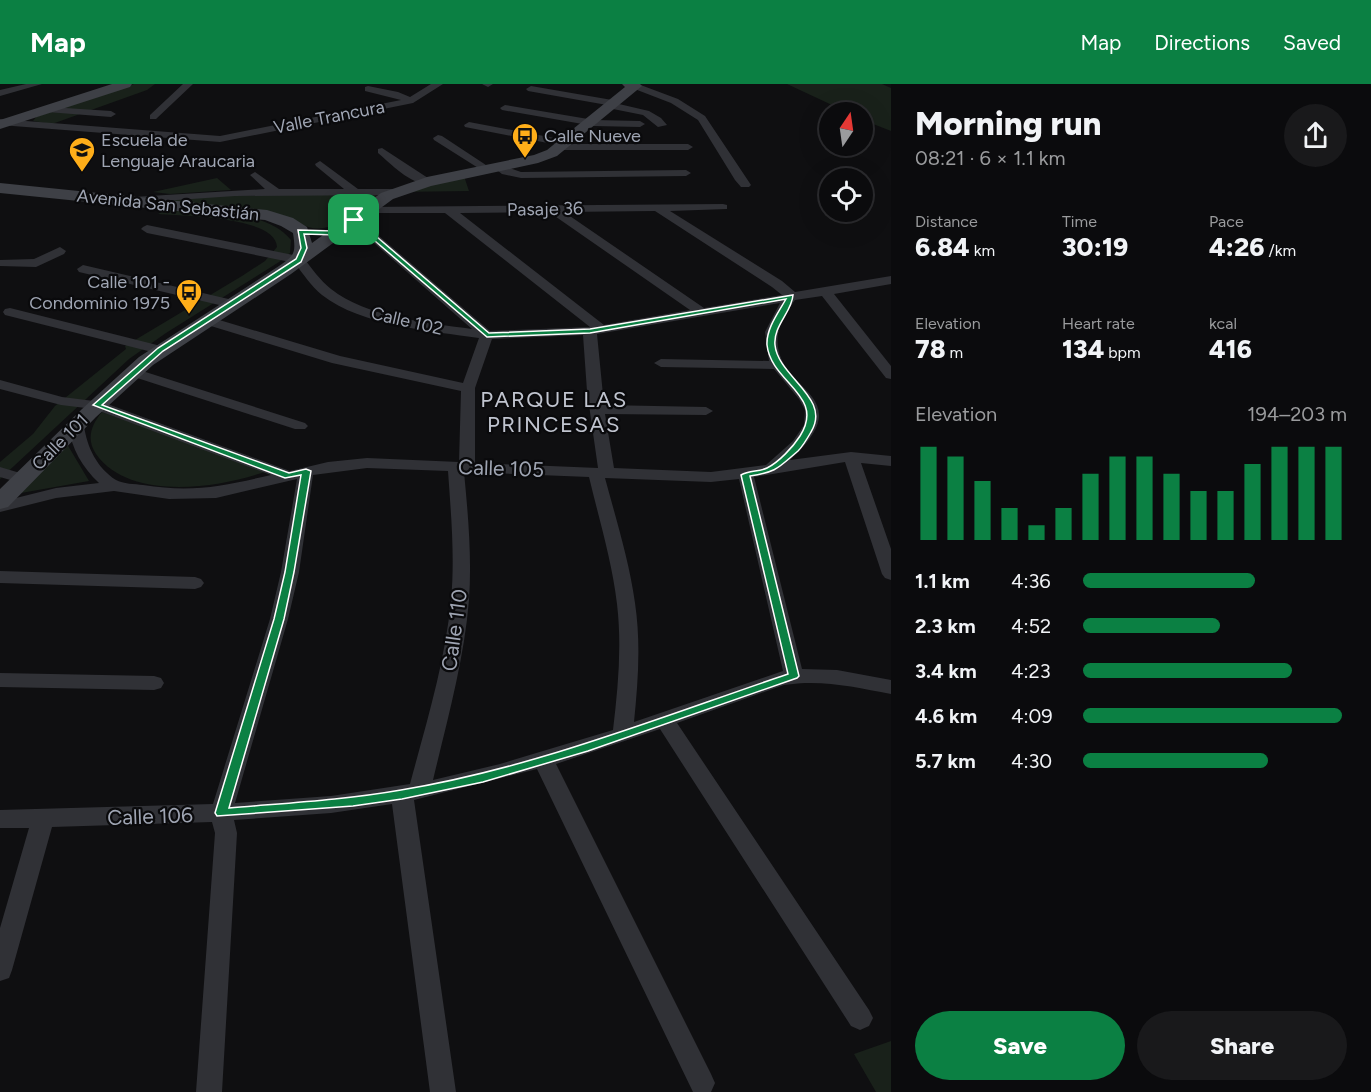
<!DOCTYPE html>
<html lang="en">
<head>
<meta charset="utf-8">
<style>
	:root { --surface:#0b0b0d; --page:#19191b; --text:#f1f3f6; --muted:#9a9b9d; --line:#2b2b2e; --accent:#0b8043 }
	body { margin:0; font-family:Figtree,sans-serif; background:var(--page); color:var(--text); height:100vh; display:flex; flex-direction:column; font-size:22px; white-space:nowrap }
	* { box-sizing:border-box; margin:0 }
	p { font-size:20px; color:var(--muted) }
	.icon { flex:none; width:33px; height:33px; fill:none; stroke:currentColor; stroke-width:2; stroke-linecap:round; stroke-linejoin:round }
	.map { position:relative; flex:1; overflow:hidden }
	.panel { display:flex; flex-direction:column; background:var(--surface); width:480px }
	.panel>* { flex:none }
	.needle { width:39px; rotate:13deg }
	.controls { position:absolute; left:819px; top:18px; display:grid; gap:12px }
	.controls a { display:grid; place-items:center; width:54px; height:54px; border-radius:50%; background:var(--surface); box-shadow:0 6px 24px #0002,0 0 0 2px var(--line); font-size:30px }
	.pin { position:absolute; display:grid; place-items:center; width:51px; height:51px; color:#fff; margin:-26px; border-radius:12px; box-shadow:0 3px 9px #0006 }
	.round { display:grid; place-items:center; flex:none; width:63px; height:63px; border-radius:32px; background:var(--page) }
	.summary { display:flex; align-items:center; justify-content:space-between; height:102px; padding:0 24px }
	h1 { font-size:33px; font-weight:800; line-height:45px }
	.stats { display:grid; grid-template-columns:repeat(3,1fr); gap:9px; height:102px; padding:6px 24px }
	.stats div { display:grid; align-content:center }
	.stats b { font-size:26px; font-weight:800 }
	.stats small { font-size:16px; font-weight:400 }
	.stats p { font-size:16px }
	.chart { height:168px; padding:12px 24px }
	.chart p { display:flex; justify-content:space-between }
	.chart svg { width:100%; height:108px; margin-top:6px; stroke:var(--accent); stroke-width:6 }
	.primary-button { display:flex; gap:12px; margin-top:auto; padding:12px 24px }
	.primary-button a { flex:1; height:69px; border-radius:36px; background:var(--accent); color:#fff; font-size:24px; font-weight:800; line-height:69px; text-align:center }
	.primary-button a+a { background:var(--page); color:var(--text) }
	ul { padding:0 24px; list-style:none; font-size:20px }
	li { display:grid; grid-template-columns:96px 72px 1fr; align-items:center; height:45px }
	li i { height:15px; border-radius:8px; background:var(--accent) }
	header { display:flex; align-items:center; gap:36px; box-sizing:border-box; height:84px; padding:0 30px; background:var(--accent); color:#fff }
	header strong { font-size:28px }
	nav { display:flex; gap:33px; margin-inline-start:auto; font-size:21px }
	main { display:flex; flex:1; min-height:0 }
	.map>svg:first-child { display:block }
	.green { fill:#19211a }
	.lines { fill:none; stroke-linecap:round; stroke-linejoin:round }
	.street { fill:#303136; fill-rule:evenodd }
	.secondary { fill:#3e4046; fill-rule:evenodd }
	.route { fill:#0b8043; stroke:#fff; stroke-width:1.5; fill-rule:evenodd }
	.labels { text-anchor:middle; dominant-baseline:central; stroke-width:4.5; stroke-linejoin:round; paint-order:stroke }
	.far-street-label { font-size:18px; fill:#9fa5b3; stroke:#0a0a0c }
	.far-poi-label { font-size:18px; fill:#9fa5b3; stroke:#0a0a0c; text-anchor:start }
	.street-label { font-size:21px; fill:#9fa5b3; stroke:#0a0a0c }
	.neighbourhood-label { font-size:22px; letter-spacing:1.5px; fill:#c0c4cf; stroke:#0a0a0c }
</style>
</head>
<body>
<header>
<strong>Map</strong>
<nav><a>Map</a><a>Directions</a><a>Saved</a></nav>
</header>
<main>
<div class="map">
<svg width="891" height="1008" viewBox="0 0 891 1008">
	<rect width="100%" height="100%" fill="#0f0f11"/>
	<!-- green -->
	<path class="green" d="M134,0H155L147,6L52,40L33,37L36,33Z
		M787,0H882L891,4V47L863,36L862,28H847Z
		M464,92L469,107L397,108Z
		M217,94L231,106L170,110L153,108Z
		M379,110C356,126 328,157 300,139L156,116L210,112Z
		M167,125C203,128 267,125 291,156L290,169L279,178L166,249L129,275L0,395V378L33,350L55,322L126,265L125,262L242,192L265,177L277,163C276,132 181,132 158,130Z
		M102,328L267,387C220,404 130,418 96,370C86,355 91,341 102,328Z
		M67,360L89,397L21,409Z
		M891,957V1008H876L854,970Z"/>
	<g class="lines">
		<!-- street -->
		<path class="street" d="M26,0H42L0,12V6Z
			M183,0H193L156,35H150V31Z
			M431,0H443L413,19L220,58L0,41V35L220,52L401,16L365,7V3L368,2L398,8L410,13Z
			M482,0H493L488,3Z
			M632,0H638L678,15L705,32L751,101L749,103H741L735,96L698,36L671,19L632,4Z
			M531,2L618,17L619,20L649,27L661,34L667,41L658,43L643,31L608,24L607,21L528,7L526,5Z
			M505,21L594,36L640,37L645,40L640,43L594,42L502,26L500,24Z
			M50,23L111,27L116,30L111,33L47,28V24Z
			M469,38L565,56L570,60H688L693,63L688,66H561L556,63L558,61L465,43L464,41Z
			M438,51L442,52L492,85L487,88L483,87L434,56L433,54Z
			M382,64L431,96V100C413,103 391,80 378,69V65Z
			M320,77L358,105H395L401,108L395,111L235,112L133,119L127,116L133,113L265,105L250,91L255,88L279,105H344L316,82L315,80Z
			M498,80L521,88L686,86L691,89L686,92L521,94L502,90L493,83Z
			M723,120L727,121V125L670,127L782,197L795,208L891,192V200L834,210L891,282V295L886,294L822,212L795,216C788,226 780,237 778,250C770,309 865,307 790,376L851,368L891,372V382L861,379L891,465V496L885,494L882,490L845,378L754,393L802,585L837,586L891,596V610C855,603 821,595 784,601L677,639L869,926L873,934L869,942L860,946L851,942L660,645L556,680L711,990L715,999L711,1008H693L537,685L414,716L456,1008H430L392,720L331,729L234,736L237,749L222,1008H196L215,749L212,738L52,743L12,886L9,894L0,897V844L29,744H0V726L213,720L270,535L281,488L297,395L216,414L169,415L114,407L56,414L0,428V418L56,404L99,399C82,383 72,365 68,342L76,337L84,342C87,363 97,384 116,396C123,400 135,400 143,401C193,409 223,402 271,391L94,325L61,321L0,305V296L62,313L102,318L290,387L328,378L367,374L459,378L461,307L332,279L201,239L199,236L206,232L340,272L463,299L479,254C431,247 362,242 322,211C311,202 303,190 295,179L147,149L141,145L143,143L147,141L303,173C312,185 320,196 331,205C366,233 428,239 472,245L350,138V134H358L490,247L590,243L445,129H367L361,126L367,123ZM655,127L772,203L782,211L704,224L564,128ZM549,128L690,226L604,241L460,129ZM780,219L765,248L769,277L661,275L654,279L661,283L774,285L799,315L805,326L804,341L793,357L766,381L711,388L614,384L605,330L706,331L713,327L706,323L604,321L597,250ZM583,251L587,307L598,384L475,379V304L492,255ZM367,384L448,387C451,430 455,473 451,516C445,579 426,640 410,700L331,712L235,719L288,535L299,488L313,391ZM464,388L589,393C599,435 612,477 617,520C622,562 618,604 613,646L500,680L433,696C447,637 464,577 469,516C472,473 468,430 464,388ZM605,394L711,398L739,395L783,587L634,638C638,599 641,559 635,519C629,476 616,435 605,394Z
			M60,163L66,167L64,170L36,183L0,182V176L34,175Z
			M83,181L237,217L239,220L232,224L79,188L77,185Z
			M10,224L165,263L167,266L160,270L5,231L3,228L5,225Z
			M133,284L305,339L308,342L305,345H295L128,291L126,288Z
			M0,383L30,392L32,395L24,400L0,393Z
			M0,487L195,493L201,495L204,499L201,503L195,505L0,499Z
			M0,589L154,592L161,594L164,599L161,604L154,606L0,603Z"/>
		<!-- secondary -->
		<path class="secondary" d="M112,0H132L130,3L0,45V36Z
			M622,0H640L642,2L557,72L538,79L431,102L393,115L291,190L153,281L96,333L8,423L0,425V405L82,325L139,273L279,182C295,171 296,169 293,149L281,142L265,136L0,109V99L267,126L293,134L307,143L312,159L381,109L427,93L534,71L547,66L625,3Z"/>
	</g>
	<!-- route -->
	<path class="route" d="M351,135H356L489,249L590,245L793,211C792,228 773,242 775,261C778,293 832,314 811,348C807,355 803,362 798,367C778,384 777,388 750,392L799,592L797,594L588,667L483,698L402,715L353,722L217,732L215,729L274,535L285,488L301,391L285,394L93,321L158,264L296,175L301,164L298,146L335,147ZM354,139L487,253L590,249L786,215C778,229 766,245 767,261C771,299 826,311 800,352C793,363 779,378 767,384C759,388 749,386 741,391L788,590C661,633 534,684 401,706C344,716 286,719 229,724L284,535L294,488L311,387L306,385L289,389L102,321L163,267L301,178L307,164L304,150L337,151Z"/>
	<!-- icons -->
	<defs>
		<g id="bus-pin" transform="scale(1.35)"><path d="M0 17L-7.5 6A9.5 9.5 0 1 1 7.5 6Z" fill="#ffae19" stroke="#0a0a0c"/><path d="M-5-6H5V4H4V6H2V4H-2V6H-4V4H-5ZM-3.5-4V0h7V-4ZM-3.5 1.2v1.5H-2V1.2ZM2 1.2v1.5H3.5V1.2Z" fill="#111"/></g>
		<g id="school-pin" transform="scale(1.35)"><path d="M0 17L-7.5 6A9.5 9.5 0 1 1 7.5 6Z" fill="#ffae19" stroke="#0a0a0c"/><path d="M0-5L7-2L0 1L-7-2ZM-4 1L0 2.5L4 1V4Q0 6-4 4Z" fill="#111"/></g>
	</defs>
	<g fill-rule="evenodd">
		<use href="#bus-pin" x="525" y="52"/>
		<use href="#school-pin" x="82" y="66"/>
		<use href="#bus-pin" x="189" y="208"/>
	</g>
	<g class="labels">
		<!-- far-street labels -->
		<g class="far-street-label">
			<text transform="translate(329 33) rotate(-11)">Valle Trancura</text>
			<text transform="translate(168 121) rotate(6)">Avenida San Sebastián</text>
			<text transform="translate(545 125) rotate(-1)">Pasaje 36</text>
			<text transform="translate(407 237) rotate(13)">Calle 102</text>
			<text transform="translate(60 358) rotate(-45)">Calle 101</text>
		</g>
		<!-- far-poi labels -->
		<g class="far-poi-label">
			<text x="544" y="52">Calle Nueve</text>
			<text x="101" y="56">Escuela de<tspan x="101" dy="21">Lenguaje Araucaria</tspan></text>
			<text x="170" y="198" text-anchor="end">Calle 101 -<tspan x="170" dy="21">Condominio 1975</tspan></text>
		</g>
		<!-- street labels -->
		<g class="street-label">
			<text transform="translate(501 384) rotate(2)">Calle 105</text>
			<text transform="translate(454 546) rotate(-82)">Calle 110</text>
			<text transform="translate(150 732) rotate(-2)">Calle 106</text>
		</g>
		<!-- neighbourhood labels -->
		<g class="neighbourhood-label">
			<text x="554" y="315">PARQUE LAS<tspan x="554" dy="25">PRINCESAS</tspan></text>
		</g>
	</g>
</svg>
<div class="controls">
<a><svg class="needle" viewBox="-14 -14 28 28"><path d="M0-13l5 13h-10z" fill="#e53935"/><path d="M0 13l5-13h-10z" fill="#9a9b9d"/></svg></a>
<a><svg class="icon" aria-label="locate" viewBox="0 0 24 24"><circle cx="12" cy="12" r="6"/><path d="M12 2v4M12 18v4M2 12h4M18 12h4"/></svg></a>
</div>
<div class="pin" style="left:354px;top:136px;background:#1e9e55"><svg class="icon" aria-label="arrive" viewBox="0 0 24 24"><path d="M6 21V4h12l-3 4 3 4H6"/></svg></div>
</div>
<section class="panel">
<div class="summary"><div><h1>Morning run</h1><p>08:21 · 6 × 1.1 km</p></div><a class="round"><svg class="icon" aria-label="share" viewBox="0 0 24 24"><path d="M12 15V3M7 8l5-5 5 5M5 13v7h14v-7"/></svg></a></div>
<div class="stats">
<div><p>Distance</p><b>6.84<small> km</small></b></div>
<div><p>Time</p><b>30:19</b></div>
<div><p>Pace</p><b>4:26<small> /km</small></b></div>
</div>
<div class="stats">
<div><p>Elevation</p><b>78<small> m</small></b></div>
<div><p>Heart rate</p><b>134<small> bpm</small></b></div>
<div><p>kcal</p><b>416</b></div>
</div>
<div class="chart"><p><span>Elevation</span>194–203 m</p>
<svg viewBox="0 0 160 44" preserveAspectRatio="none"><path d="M5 44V6M15 44V10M25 44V20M35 44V31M45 44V38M55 44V31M65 44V17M75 44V10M85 44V10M95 44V17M105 44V24M115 44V24M125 44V13M135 44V6M145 44V6M155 44V6"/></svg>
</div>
<ul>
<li><b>1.1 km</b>4:36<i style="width:65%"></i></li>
<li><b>2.3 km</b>4:52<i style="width:52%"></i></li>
<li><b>3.4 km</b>4:23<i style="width:79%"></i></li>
<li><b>4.6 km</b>4:09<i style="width:98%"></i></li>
<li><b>5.7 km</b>4:30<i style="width:70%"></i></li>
</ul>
<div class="primary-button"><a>Save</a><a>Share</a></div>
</section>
</main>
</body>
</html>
